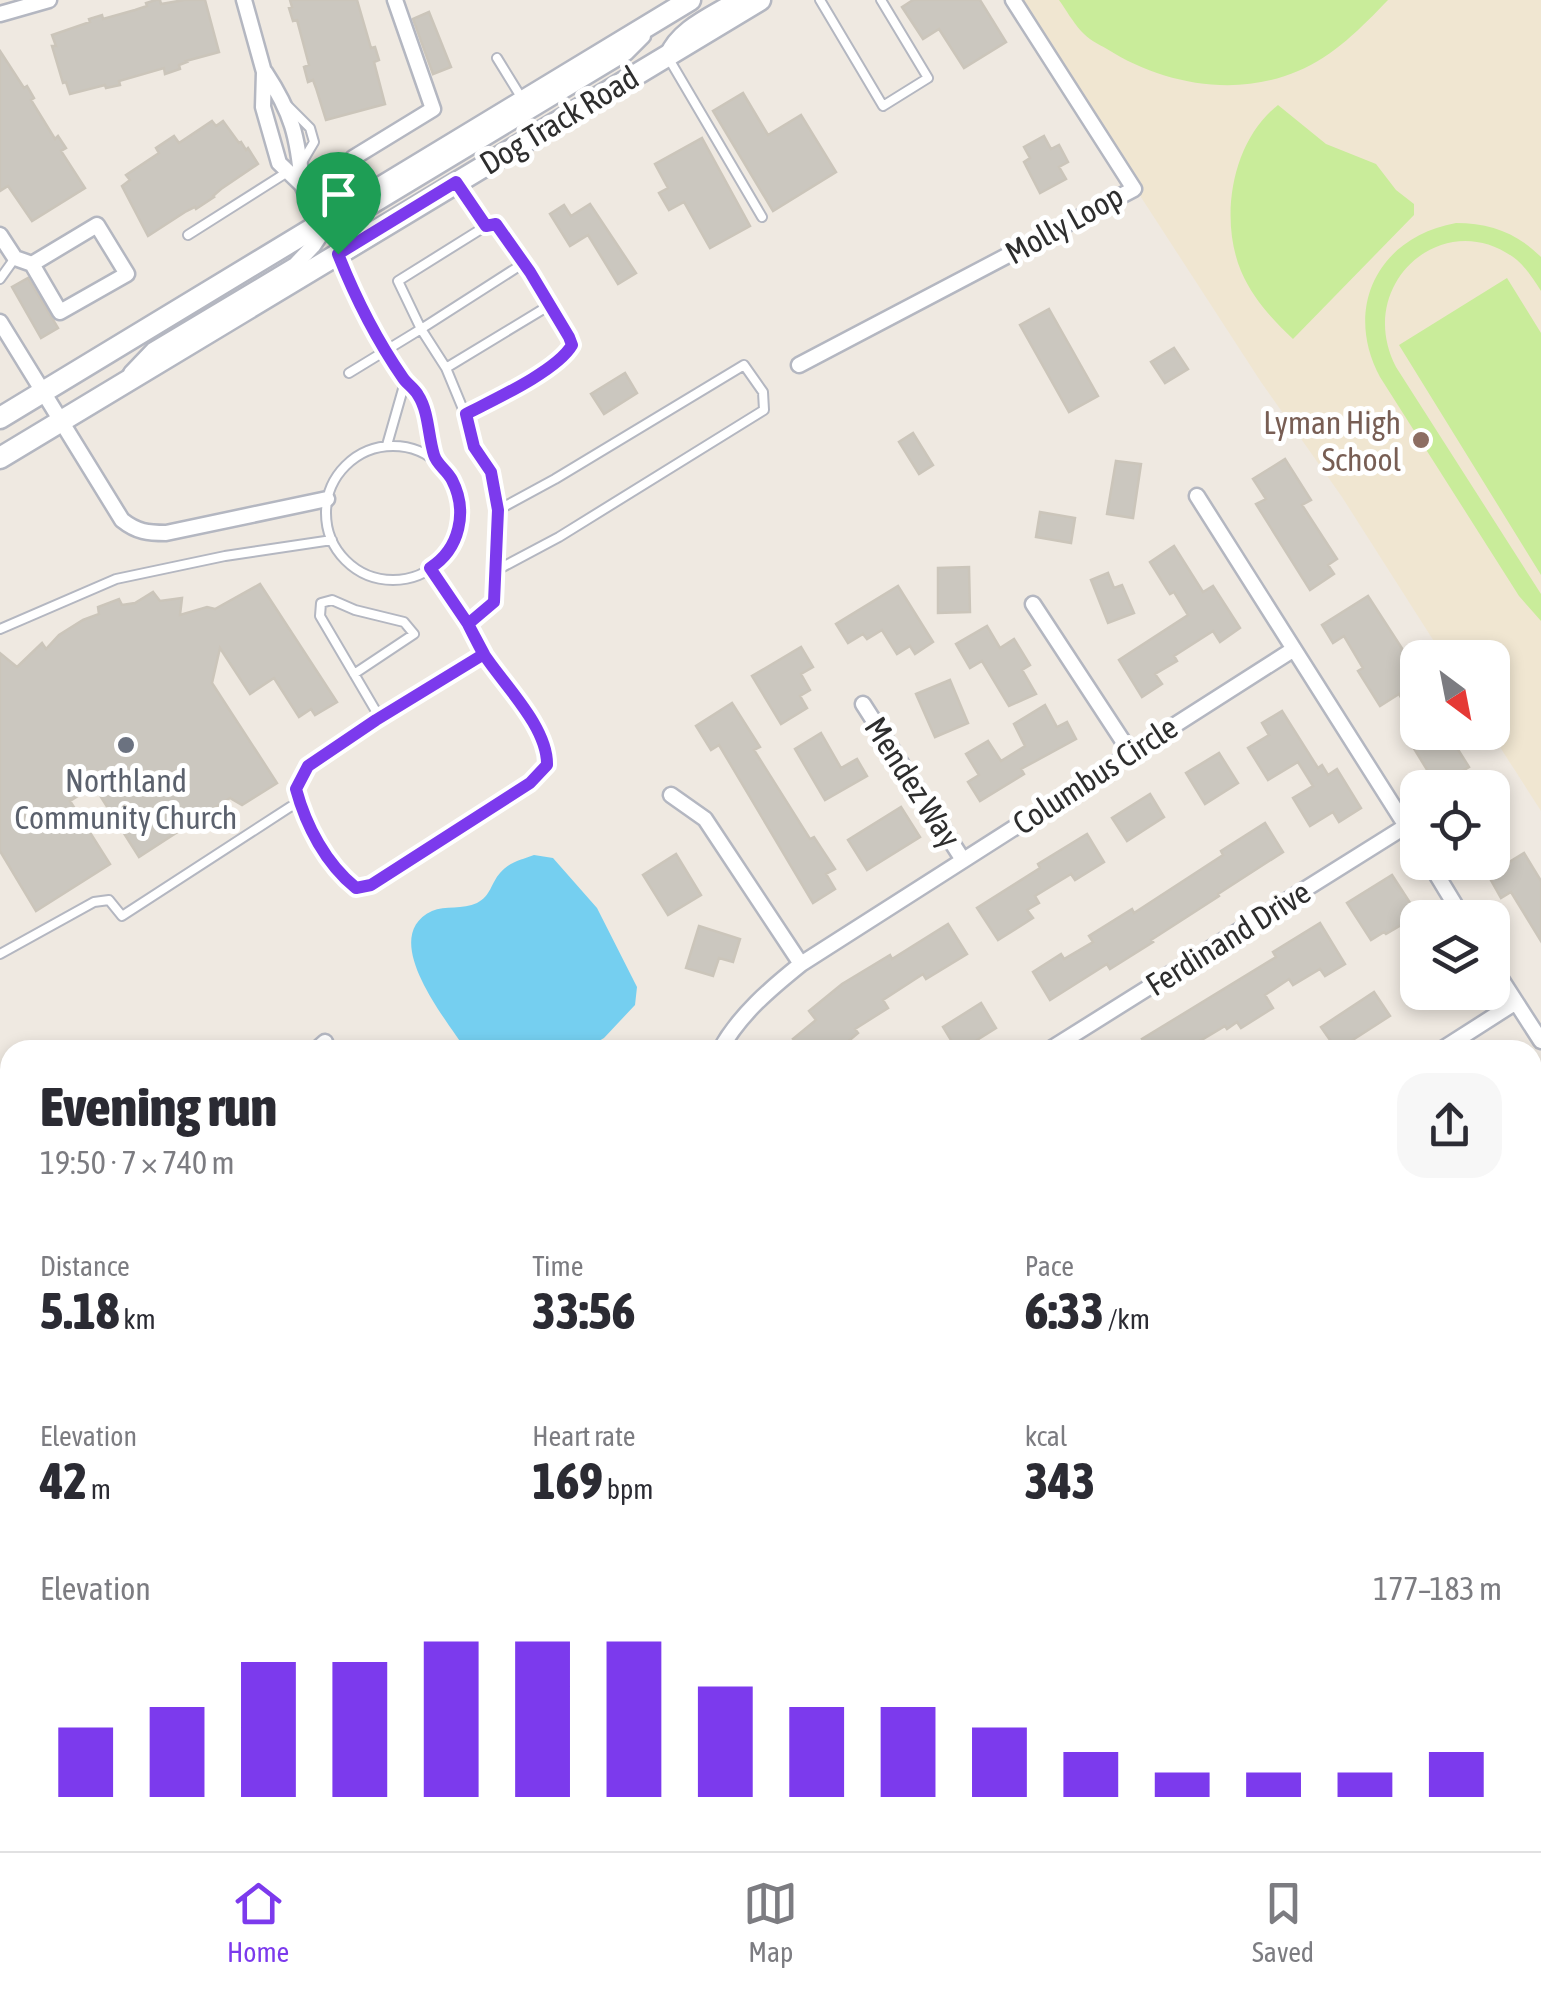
<!DOCTYPE html>
<html lang="en">
<head>
<meta charset="utf-8">
<style>
	:root { --surface:#fff; --page:#f7f7f7; --text:#2b2b33; --muted:#7c7c81; --line:#e1e1e2; --accent:#7c3aed }
	body { margin:0; font-family:"Asap Condensed",sans-serif; background:var(--page); color:var(--text); height:100vh; display:flex; flex-direction:column; font-size:38px; white-space:nowrap }
	* { box-sizing:border-box; margin:0 }
	p { font-size:32px; color:var(--muted) }
	.icon { flex:none; width:55px; height:55px; fill:none; stroke:currentColor; stroke-width:2; stroke-linecap:round; stroke-linejoin:round }
	.map { position:relative; flex:1; overflow:hidden }
	.sheet { position:absolute; left:0px; top:1040px; width:1542px; height:812px; display:flex; flex-direction:column; background:var(--surface); border-radius:30px 30px 0 0; box-shadow:0 5px 15px #0003 }
	.sheet>* { flex:none }
	.needle { width:65px; rotate:148deg }
	.tools { position:absolute; left:1400px; top:640px; display:grid; gap:20px }
	.tools a { display:grid; place-items:center; width:110px; height:110px; border-radius:20px; background:var(--surface); box-shadow:0 5px 15px #0003; font-size:50px }
	.pin { position:absolute; display:grid; place-items:center; width:85px; height:85px; color:#fff; margin:-102px -42px; border-radius:50% 50% 50% 0; rotate:-45deg; box-shadow:0 0 10px #0007 }
	.pin .icon { rotate:45deg }
	.round { display:grid; place-items:center; flex:none; width:105px; height:105px; border-radius:30px; background:var(--page) }
	.summary { display:flex; align-items:center; justify-content:space-between; height:170px; padding:0 40px }
	h1 { font-size:55px; font-weight:800; line-height:75px }
	.stats { display:grid; grid-template-columns:repeat(3,1fr); gap:15px; height:170px; padding:10px 40px }
	.stats div { display:grid; align-content:center }
	.stats b { font-size:50px; font-weight:800 }
	.stats small { font-size:28px; font-weight:400 }
	.stats p { font-size:28px }
	.chart { height:280px; padding:20px 40px }
	.chart p { display:flex; justify-content:space-between }
	.chart svg { width:100%; height:180px; margin-top:10px; stroke:var(--accent); stroke-width:6 }
	.tabs { display:flex; justify-content:space-around; align-items:center; height:140px; border-top:2px solid var(--line); background:var(--surface); font-size:28px; color:var(--muted) }
	.tabs a { display:grid; justify-items:center; gap:5px }
	.tabs .selected { color:var(--accent) }
	.map>svg:first-child { display:block }
	.education { fill:#f0e6d1 }
	.pitch { fill:#c9ec9a }
	.water { fill:#75cff0 }
	.building { fill:#cbc7bf; stroke:#cbc5ba; stroke-width:2.5 }
	.lines { fill:none; stroke-linecap:round; stroke-linejoin:round }
	.service-casing { stroke:#b4b7c1; stroke-width:12 }
	.minor-casing { stroke:#b4b7c1; stroke-width:19 }
	.tertiary-casing { stroke:#b4b7c1; stroke-width:22 }
	.secondary-casing { stroke:#b4b7c1; stroke-width:25 }
	.service { stroke:#fff; stroke-width:8 }
	.minor { stroke:#fff; stroke-width:14 }
	.tertiary { stroke:#fff; stroke-width:18 }
	.secondary { stroke:#fff; stroke-width:20 }
	.route-casing { stroke:#fff; stroke-width:20 }
	.route { stroke:#7c3aed; stroke-width:12 }
	.education-dot { fill:#8d6e63; stroke:#fff; stroke-width:4 }
	.worship-dot { fill:#6b7280; stroke:#fff; stroke-width:4 }
	.labels { text-anchor:middle; dominant-baseline:central; stroke-width:10; stroke-linejoin:round; paint-order:stroke }
	.street-label { font-size:32px; fill:#2e2e2e; stroke:#fff }
	.education-label { font-size:32px; fill:#785e54; stroke:#fff; text-anchor:end }
	.worship-label { font-size:32px; fill:#5b616d; stroke:#fff }
</style>
</head>
<body>
<div class="map">
<svg width="1541" height="1851" viewBox="0 0 1541 1851">
	<rect width="100%" height="100%" fill="#efe9e1"/>
	<!-- education -->
	<path class="education" d="M1013,0H1541V811L1491,733L1492,658L1444,657L1342,497L1261,382Z"/>
	<!-- pitch -->
	<path class="pitch" d="M1059,0H1388C1362,27 1333,57 1298,71C1236,98 1162,84 1107,49C1098,44 1088,39 1081,31C1073,22 1066,10 1059,0Z
		M1278,105L1326,144L1376,164L1396,190L1414,204V215L1293,339C1272,319 1253,299 1241,271C1219,218 1232,141 1278,105Z
		M1456,223C1490,223 1517,233 1541,257V291C1534,280 1527,269 1517,260C1445,203 1353,284 1396,367L1541,594V621L1519,596L1380,377C1343,308 1378,237 1456,223Z
		M1507,278L1541,333V575L1399,345Z"/>
	<!-- water -->
	<path class="water" d="M534,855L553,858L597,908L637,987L635,1005L604,1038L584,1050H466C446,1019 377,937 432,911C445,905 463,910 477,903C491,896 491,883 500,873C509,862 521,860 534,855Z
		M0,1280L10,1285V1842H499L500,1851H0Z"/>
	<!-- building -->
	<path class="building" d="M156,0H160L161,4L184,0H205L219,52L186,61L187,62L179,65L180,69L165,74L164,68L119,81L120,85L106,88L105,85L70,94L66,82L63,83L52,46H56L52,35L90,22L89,19L102,15L103,19L135,10L147,6L146,3Z
		M290,0H357L371,48L375,47L379,60L374,62L385,104L326,120L316,88L313,80L308,82L304,67L309,65L297,20L293,21L289,8L292,7Z
		M913,0H980L1006,42L964,68L939,29L923,39L902,7Z
		M429,12L451,67L433,74L413,19Z
		M0,51L24,88L27,86L34,98L31,100L55,139L58,136L66,148L61,151L85,188L32,221L8,186L0,191Z
		M743,93L768,135L801,115L836,172L773,211L713,111Z
		M212,121L216,126L223,121L239,143L241,142L246,150L248,148L258,164L221,189L213,196L214,197L196,209L195,207L185,212L148,236L122,186L130,180L126,175L159,153L156,148L174,136L179,143Z
		M1044,136L1051,149L1059,145L1068,162L1059,167L1066,179L1040,193L1024,162L1030,158L1024,147Z
		M702,138L750,226L710,248L684,202L669,210L659,193L668,188L655,164Z
		M590,204L636,273L618,284L588,235L570,246L550,214L564,205L571,216Z
		M28,278L58,328L41,338L12,287Z
		M1049,309L1098,396L1069,412L1020,325Z
		M1174,348L1188,369L1165,383L1151,362Z
		M625,373L637,393L604,414L591,394Z
		M913,433L933,465L919,474L899,442Z
		M1285,459L1311,500L1302,505L1337,559L1328,565L1334,574L1310,590L1256,504L1266,499L1253,479Z
		M1116,461L1141,464L1133,518L1107,514Z
		M1040,512L1075,518L1071,543L1036,537Z
		M1174,546L1203,592L1213,586L1240,628L1220,642L1213,631L1174,656L1177,661L1155,674L1162,684L1142,697L1119,660L1188,615L1174,592L1170,594L1150,562Z
		M969,567L970,612L938,613V568Z
		M1108,573L1114,588L1122,585L1134,613L1108,623L1091,580Z
		M260,584L337,702L315,715L311,709L299,717L274,678L250,694L220,648L212,683L277,783L242,805L230,798L139,857L94,786L70,801L110,864L36,911L0,851V653L17,667L42,643L46,649L59,635L70,628L83,620L99,614L98,607L119,599L122,605L135,603L153,592L160,601L182,598L180,615L207,607L215,609Z
		M898,586L933,642L915,654L910,646L897,654L882,630L867,639L863,634L848,643L836,624Z
		M1368,596L1418,673V695L1404,703L1399,694L1380,706L1358,671L1363,668L1344,636L1333,643L1322,625Z
		M987,626L1000,648L1014,639L1030,665L1022,670L1036,694L1009,706L982,661L970,668L956,644Z
		M801,647L813,667L801,674L810,690L800,696L807,708L781,724L752,676Z
		M950,680L968,723L935,737L916,694Z
		M732,703L760,747L754,750L810,839L814,837L835,869L826,874L835,889L813,903L719,745L711,750L696,726Z
		M1045,705L1057,727L1067,722L1076,739L1021,769L1024,774L980,801L968,782L979,775L966,754L988,741L1001,761L1025,746L1014,724Z
		M1282,711L1318,768L1322,765L1328,775L1337,769L1361,808L1339,822L1333,812L1310,826L1293,798L1313,786L1298,762L1268,780L1248,748L1269,735L1262,723Z
		M1436,732H1447L1469,767L1437,786L1413,747Z
		M821,733L841,768L857,759L867,776L825,800L795,749Z
		M1219,753L1238,783L1205,804L1186,773Z
		M1150,794L1164,817L1127,841L1112,818Z
		M901,807L920,837L867,870L848,840Z
		M1265,823L1283,852L1218,894L1219,896L1151,940L1153,942L1110,969L1107,964L1050,1000L1033,972L1061,954L1064,959L1093,942L1089,936L1132,909L1134,913L1223,855L1221,851Z
		M1087,834L1104,862L1075,880L1071,874L1035,896L1039,903L1027,910L1033,918L998,940L977,908L1040,868L1038,864Z
		M1524,853L1541,881V941L1511,892L1501,898L1488,875Z
		M676,854L701,895L668,915L643,875Z
		M1392,875L1418,915L1386,934L1384,932L1371,940L1347,903Z
		M1320,923L1345,964L1325,976L1320,969L1293,985L1289,979L1265,995L1273,1008L1241,1028L1237,1022L1227,1029L1225,1026L1195,1044L1199,1050H1149L1142,1039L1276,957L1273,952Z
		M948,924L967,954L926,979L923,974L883,1000L888,1008L855,1029L858,1033L838,1050H802L793,1039L816,1020L809,1011L842,984L890,955L892,959Z
		M699,926L740,939L733,962L719,958L713,976L686,968Z
		M1374,992L1390,1016L1337,1050L1321,1027Z
		M981,1003L996,1028L961,1050H957L943,1027Z"/>
	<g class="lines">
		<!-- service casing -->
		<g class="service-casing">
			<path id="service" d="M820,0L883,106L928,78L881,0
				M497,58L521,97
				M669,59L762,217
				M288,106L310,128L314,142L301,164
				M486,226L496,224L530,272L569,337L572,345C557,370 493,400 465,414L446,368L421,329L524,263
				M188,235L289,171
				M339,258L357,302L386,352L405,382L418,394L424,409L435,459
				M0,279L15,258
				M446,368L550,305
				M349,373L421,329L398,281L486,226L459,186
				M387,445L405,382
				M326 513a67 67 0 1 1 134 0a67 67 0 1 1-134 0Z
				M430,568L468,624L494,602L498,510L491,472L474,447L465,414
				M497,570L559,537L764,410L763,392L744,365L555,479L498,510
				M468,624C473,634 478,644 483,653C503,684 549,728 547,765L530,783L371,885L356,889C326,864 307,826 296,789L308,766L376,720L484,654
				M0,629L116,579L225,556L332,540
				M354,674L414,634L404,622L355,610L332,600L321,603L320,616L380,718
				M0,954L94,902L109,900L122,916L290,807L300,803"/>
		</g>
		<!-- minor casing -->
		<g class="minor-casing">
			<path id="minor" d="M0,14L49,0
				M667,55C678,28 711,15 735,0
				M265,72C292,113 298,137 302,185
				M353,158L433,109L395,0
				M0,235L15,258L32,264L60,312L127,274L97,225L32,264
				M338,254C342,234 350,223 366,210L626,53L643,36
				M0,322L122,520C137,532 148,533 166,533L327,499
				M799,365L1134,189L1013,0
				M131,373L153,350L295,265L313,246L319,237L320,224L302,185L279,163L263,107L264,72L244,0
				M1197,496L1418,845
				M1033,604L1130,752
				M863,704L963,860
				M671,795L705,819L801,964
				M1429,862L1463,918
				M1492,965L1541,1041
				M316,1050L325,1042
				M720,1050C740,1014 770,989 801,964L1294,649
				M1049,1050L1406,826
				M1441,1050L1516,1002
				M1532,1240L1541,1235
				M1532,1400L1541,1395
				M1532,1711L1541,1706
				M1532,1746L1541,1759
				M1312,1851L1325,1842"/>
		</g>
		<!-- tertiary casing -->
		<g class="tertiary-casing">
			<path id="tertiary" d="M0,1203L10,1202
				M971,1842L977,1851"/>
		</g>
		<!-- secondary casing -->
		<g class="secondary-casing">
			<path id="secondary" d="M0,418L690,0
				M0,458L760,0"/>
		</g>
		<!-- service -->
		<use href="#service" class="service"/>
		<!-- minor -->
		<use href="#minor" class="minor"/>
		<!-- tertiary -->
		<use href="#tertiary" class="tertiary"/>
		<!-- secondary -->
		<use href="#secondary" class="secondary"/>
	</g>
	<g class="lines">
		<!-- route casing -->
		<g class="route-casing">
			<path id="route" d="M338,254C355,297 376,339 403,378C407,384 414,388 418,395C429,412 428,436 434,455C437,465 447,470 452,480C468,511 460,549 430,568L468,624L484,654L376,720L308,766L296,789C306,826 326,864 356,888L371,885L530,783L547,765C548,727 503,684 483,653C478,644 473,634 468,624L494,602L498,510L491,472L474,447L466,414C493,400 557,371 572,345L569,337L530,272L496,224L486,226L456,182L338,254"/>
		</g>
		<!-- route -->
		<use href="#route" class="route"/>
	</g>
	<!-- markers -->
	<circle class="education-dot" cx="1421" cy="440" r="10"/>
	<circle class="worship-dot" cx="126" cy="745" r="10"/>
	<g class="labels">
		<!-- street labels -->
		<g class="street-label">
			<text transform="translate(559 120) rotate(-31)">Dog Track Road</text>
			<text transform="translate(1064 224) rotate(-29)">Molly Loop</text>
			<text transform="translate(1095 775) rotate(-33)">Columbus Circle</text>
			<text transform="translate(913 782) rotate(57)">Mendez Way</text>
			<text transform="translate(1228 938) rotate(-32)">Ferdinand Drive</text>
		</g>
		<!-- education labels -->
		<g class="education-label">
			<text x="1401" y="422">Lyman High<tspan x="1401" dy="37">School</tspan></text>
		</g>
		<!-- worship labels -->
		<g class="worship-label">
			<text x="126" y="780">Northland<tspan x="126" dy="37">Community Church</tspan></text>
		</g>
	</g>
</svg>
<div class="tools">
<a><svg class="needle" viewBox="-14 -14 28 28"><path d="M0-13l5 13h-10z" fill="#e53935"/><path d="M0 13l5-13h-10z" fill="#7c7c81"/></svg></a>
<a><svg class="icon" aria-label="locate" viewBox="0 0 24 24"><circle cx="12" cy="12" r="6"/><path d="M12 2v4M12 18v4M2 12h4M18 12h4"/></svg></a>
<a><svg class="icon" aria-label="layers" viewBox="0 0 24 24"><path d="M12 4l9 5-9 5-9-5zM3 14l9 5 9-5"/></svg></a>
</div>
<div class="pin" style="left:338px;top:254px;background:#1e9e55"><svg class="icon" aria-label="arrive" viewBox="0 0 24 24"><path d="M6 21V4h12l-3 4 3 4H6"/></svg></div>
<section class="sheet">
<div class="summary"><div><h1>Evening run</h1><p>19:50 · 7 × 740 m</p></div><a class="round"><svg class="icon" aria-label="share" viewBox="0 0 24 24"><path d="M12 15V3M7 8l5-5 5 5M5 13v7h14v-7"/></svg></a></div>
<div class="stats">
<div><p>Distance</p><b>5.18<small> km</small></b></div>
<div><p>Time</p><b>33:56</b></div>
<div><p>Pace</p><b>6:33<small> /km</small></b></div>
</div>
<div class="stats">
<div><p>Elevation</p><b>42<small> m</small></b></div>
<div><p>Heart rate</p><b>169<small> bpm</small></b></div>
<div><p>kcal</p><b>343</b></div>
</div>
<div class="chart"><p><span>Elevation</span>177–183 m</p>
<svg viewBox="0 0 160 44" preserveAspectRatio="none"><path d="M5 44V27M15 44V22M25 44V11M35 44V11M45 44V6M55 44V6M65 44V6M75 44V17M85 44V22M95 44V22M105 44V27M115 44V33M125 44V38M135 44V38M145 44V38M155 44V33"/></svg>
</div>
</section>
</div>
<nav class="tabs">
<a class="selected"><svg class="icon" aria-label="home" viewBox="0 0 24 24"><path d="M3 11l9-7 9 7M6 9v11h12V9"/></svg>Home</a>
<a><svg class="icon" aria-label="map" viewBox="0 0 24 24"><path d="M3 6l6-2 6 2 6-2v14l-6 2-6-2-6 2zM9 4v14M15 6v14"/></svg>Map</a>
<a><svg class="icon" aria-label="saved" viewBox="0 0 24 24"><path d="M7 4h10v16l-5-4-5 4z"/></svg>Saved</a>
</nav>
</body>
</html>
